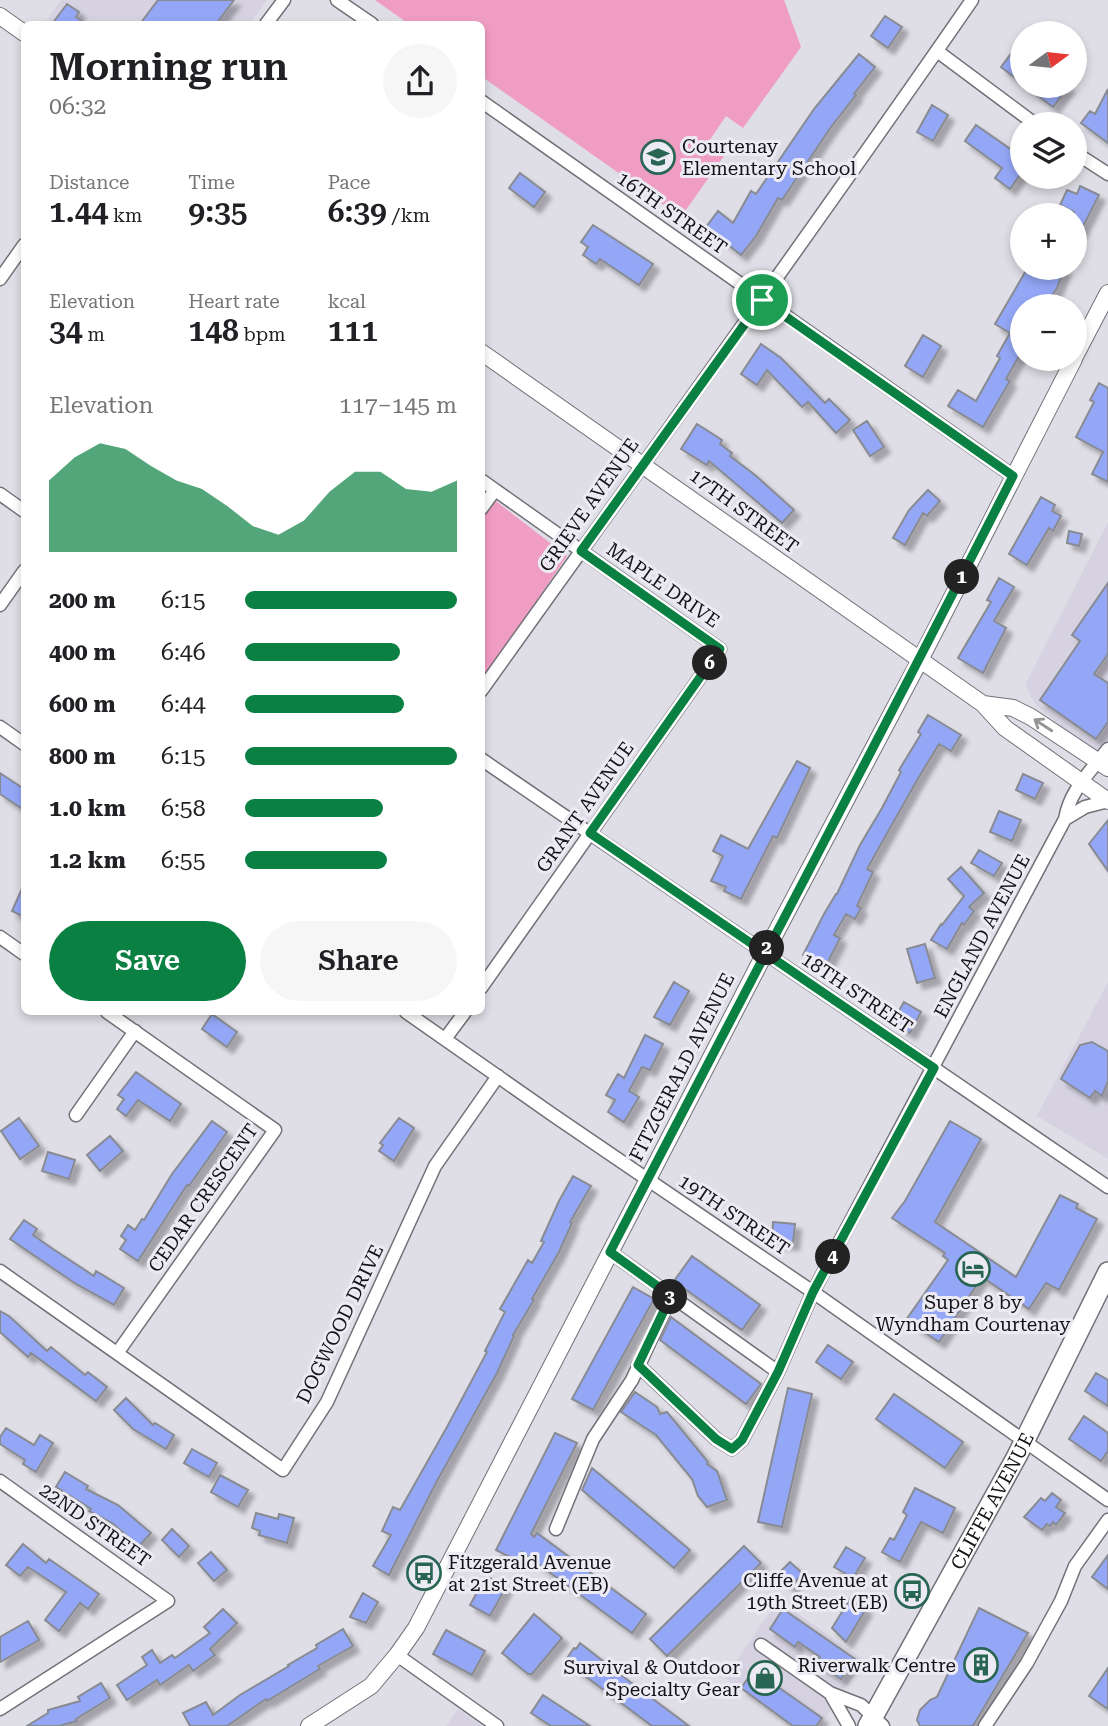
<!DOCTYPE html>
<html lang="en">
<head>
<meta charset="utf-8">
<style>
	:root { --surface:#fff; --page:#f6f6f6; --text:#202124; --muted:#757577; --accent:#0b8043 }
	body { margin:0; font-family:"Roboto Serif",serif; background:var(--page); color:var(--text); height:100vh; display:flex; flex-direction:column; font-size:26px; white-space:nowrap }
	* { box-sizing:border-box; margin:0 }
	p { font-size:23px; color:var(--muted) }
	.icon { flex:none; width:38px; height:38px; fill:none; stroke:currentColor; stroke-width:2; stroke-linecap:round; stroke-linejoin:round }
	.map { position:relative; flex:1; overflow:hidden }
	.side { position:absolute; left:21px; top:21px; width:464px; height:994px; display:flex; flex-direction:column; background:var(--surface); border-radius:10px; box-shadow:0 4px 10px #0003 }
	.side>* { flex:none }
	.needle { width:46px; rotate:75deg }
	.controls { position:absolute; left:1010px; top:21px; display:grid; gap:14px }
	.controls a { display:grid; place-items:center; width:77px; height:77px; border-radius:50%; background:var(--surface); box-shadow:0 4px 10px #0003; font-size:35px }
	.pin { position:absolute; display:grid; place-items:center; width:60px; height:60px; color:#fff; margin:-30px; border:4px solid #fff; border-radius:50%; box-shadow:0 2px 7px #0007 }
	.km { position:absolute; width:35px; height:35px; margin:-18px; border-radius:50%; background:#222; color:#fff; font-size:19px; line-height:35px; text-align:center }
	.round { display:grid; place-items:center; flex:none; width:74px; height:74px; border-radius:37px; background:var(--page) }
	.overview { display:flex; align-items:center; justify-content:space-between; height:119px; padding:0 28px }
	h1 { font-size:38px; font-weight:600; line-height:52px }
	.stats { display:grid; grid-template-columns:repeat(3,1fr); gap:10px; height:119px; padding:7px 28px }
	.stats div { display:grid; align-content:center }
	.stats b { font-size:30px; font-weight:600 }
	.stats small { font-size:19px; font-weight:400 }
	.stats p { font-size:19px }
	.chart { height:196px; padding:14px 28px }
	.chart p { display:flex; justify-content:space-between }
	.chart svg { width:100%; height:126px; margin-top:7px; fill:var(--accent); opacity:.7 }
	.cta { display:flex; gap:14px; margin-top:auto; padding:14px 28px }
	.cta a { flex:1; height:80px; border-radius:42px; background:var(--accent); color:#fff; font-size:28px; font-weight:600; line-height:80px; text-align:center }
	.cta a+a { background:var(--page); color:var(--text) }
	ul { padding:0 28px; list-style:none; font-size:23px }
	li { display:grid; grid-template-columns:112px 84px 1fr; align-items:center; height:52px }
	li i { height:18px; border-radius:9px; background:var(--accent) }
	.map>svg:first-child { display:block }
	.built { fill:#d6d2e1 }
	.green { fill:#f09dc4 }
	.building { fill:#94a7f7; stroke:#888b92; stroke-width:2; filter:url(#shadow) }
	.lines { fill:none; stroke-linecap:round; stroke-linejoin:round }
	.minor-casing { stroke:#727078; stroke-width:15 }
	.tertiary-casing { stroke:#727078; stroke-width:18 }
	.primary-casing { stroke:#727078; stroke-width:22 }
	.minor { stroke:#fff; stroke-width:12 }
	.tertiary { stroke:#fff; stroke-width:16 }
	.primary { stroke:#fff; stroke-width:19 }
	.oneway { stroke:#959596 }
	.route-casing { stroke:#fff; stroke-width:14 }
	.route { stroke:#0b8043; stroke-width:9 }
	.labels { text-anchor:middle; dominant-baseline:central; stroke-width:6; stroke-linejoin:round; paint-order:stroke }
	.poi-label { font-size:19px; fill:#141316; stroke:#eceaf3; text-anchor:end }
	.street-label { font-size:19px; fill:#141316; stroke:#eceaf3 }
</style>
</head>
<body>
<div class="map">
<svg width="1108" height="1726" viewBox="0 0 1108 1726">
	<defs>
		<filter id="shadow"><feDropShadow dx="6" dy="6" stdDeviation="2" flood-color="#0004"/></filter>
	</defs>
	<rect width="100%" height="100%" fill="#dfdde5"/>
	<!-- built -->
	<path class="built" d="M61,0H267L250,24H44Z
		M1108,522V768L1036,705L1025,685Z
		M1108,982V1159L1037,1116Z
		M778,1600L864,1660L820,1726H790L725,1678Z
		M458,1709L482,1726H446Z"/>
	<!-- green -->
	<path class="green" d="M375,0H784L801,47L743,128L726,116L709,141L726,153L681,217L481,76V24H409Z
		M493,499L567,556L481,682V516Z"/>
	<!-- building -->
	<path class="building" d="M158,0H234L216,24H140Z
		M67,4L79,12L76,17L86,24H52Z
		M885,16L902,27L888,48L871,36Z
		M1022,39V83L1001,67Z
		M859,54L875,67L854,94L856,95L831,127L782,200L778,198L756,236L741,255L706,227L718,211L733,223L751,191L756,194L814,109Z
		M1025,86H1069L1053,107Z
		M1108,89V143L1081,123L1090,111L1095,114Z
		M932,105L948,115L933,141L917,132Z
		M976,125L1022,157V172L1010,189L995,178L1002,168L965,141Z
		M520,173L545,192L534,207L509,188Z
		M1080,186L1099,195L1074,244V212L1060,205L1067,190L1077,194Z
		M593,225L653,264L639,285L600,259L596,264L583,255L588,247L581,242Z
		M1042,268H1065L1057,288L1045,306H1022V351L1006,379L1010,381L983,427L948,406L958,390L976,401L1000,358L997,356L1010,333L995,324L1027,269L1038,276Z
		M923,335L941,346L923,377L905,366Z
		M761,344L781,358L825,403L829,399L850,420L836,433L808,402L802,407L767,370L757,385L741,374Z
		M1099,383L1108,388V482L1092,474L1103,452L1076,437L1094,402L1090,400Z
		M867,421L884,447L870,456L853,430Z
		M697,424L722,440L720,444L732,453L730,456L755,475L794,510L782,523L709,461L707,465L681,449Z
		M928,490L940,501L927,516L923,513L905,545L893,538L909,510Z
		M1041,497L1055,505L1052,511L1061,516L1053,531L1049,528L1027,565L1009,554Z
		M1069,531L1082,534L1079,546L1067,543Z
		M999,578L1014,587L994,621L1006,628L983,673L958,658L991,602L987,600Z
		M1108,583V654L1094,674L1108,683V722L1096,739L1040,700L1080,641L1072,635Z
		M928,715L961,735L951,751L939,744L916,782L867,869L873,872L857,906L861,908L855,919L846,914L834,935L840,938L826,966L803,955L824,914L836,894H837L860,845L882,808L901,772L899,770L921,734L918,732Z
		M797,761L810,768L777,838L773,836L741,899L724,891L726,887L711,881L723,856L713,851L721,835L748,849Z
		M0,773L24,789V810L0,794Z
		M1023,774L1043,783L1035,799L1016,790Z
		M999,811L1021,820L1012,841L990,832Z
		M1108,820V871L1089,844Z
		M979,850L1002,863L994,876L971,863Z
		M961,867L984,893L969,907L974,911L964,925L962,923L947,949L931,940L941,924L942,925L964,896L948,879Z
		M24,884V917L12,911Z
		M925,944L935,978L917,983L907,949Z
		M674,982L689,991L670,1025L654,1017Z
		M904,1002L921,1012L910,1033L892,1023Z
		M212,1014L237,1032L227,1047L202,1029Z
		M645,1035L663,1044L650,1070L642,1067L629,1091L639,1097L624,1122L608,1112L615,1100L606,1095L618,1074L624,1078Z
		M1092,1042L1108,1051V1081L1102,1096L1095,1091L1090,1098L1061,1079L1080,1045Z
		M136,1072L181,1104L170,1121L138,1100L126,1116L117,1109L124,1099L118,1095Z
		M19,1118L39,1146L20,1159L1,1131Z
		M399,1118L414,1128L394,1161L379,1151L383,1145L380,1143Z
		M212,1121L227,1132L189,1186L187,1185L138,1261L120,1249L126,1240L121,1236L128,1225L135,1230L142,1219L144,1220L172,1174Z
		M950,1121L981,1139L935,1222L1016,1277L1060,1195L1078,1204L1076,1208L1097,1219L1059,1290L1046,1283L1029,1309L982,1277L939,1342L906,1320L948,1260L943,1256L945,1253L892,1218L905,1201Z
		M110,1136L123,1151L100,1171L87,1155Z
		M48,1152L75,1160L69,1179L42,1171Z
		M573,1176L591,1186L570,1222L572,1223L559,1252L532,1299L534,1300L513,1335L514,1336L497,1373L436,1483L389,1575L373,1566L391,1535L382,1531L393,1507L400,1510L447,1427L487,1352L485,1351L505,1312L500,1309L528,1260L532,1263L544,1242L541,1241L559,1201Z
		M24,1220L37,1229L33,1235L53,1249L94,1276L96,1271L124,1288L114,1305L76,1284L10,1239Z
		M773,1222L795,1224L793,1244L772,1242Z
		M692,1256L760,1305L742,1330L674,1281Z
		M633,1287L654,1299L593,1410L572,1399Z
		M0,1311L9,1316L47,1351L51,1347L85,1375L88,1372L107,1387L96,1401L31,1353L28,1357L0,1332Z
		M671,1317L761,1384L746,1404L660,1340Z
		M828,1345L853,1362L841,1379L816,1362Z
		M1096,1373L1108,1380V1406L1085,1391Z
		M788,1388L812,1394L782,1527L758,1522Z
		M635,1392L657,1407L660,1414L667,1412L708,1462L707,1464L717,1471L727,1500L707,1507L698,1496L692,1479L656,1435L621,1412Z
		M894,1394L963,1442L945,1468L876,1419Z
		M126,1398L153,1425L155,1423L174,1435L166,1449L133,1429L114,1410Z
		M1084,1416L1108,1433V1451L1101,1461L1069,1439Z
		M6,1428L34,1445L40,1435L53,1443L36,1472L23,1464L25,1460L0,1444V1437Z
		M555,1433L577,1443L531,1534L534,1537L537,1533L646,1614L632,1633L522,1552L518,1561L496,1550Z
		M192,1449L217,1463L209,1477L184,1463Z
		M592,1468L690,1550L674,1568L582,1490Z
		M65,1472L88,1486L86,1489L118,1505L151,1533L139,1546L112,1523L89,1511L91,1509L56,1487Z
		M220,1475L248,1490L238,1507L211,1492Z
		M915,1488L955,1508L943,1533L921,1522L900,1562L882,1552L890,1538L894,1540L907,1515L903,1512Z
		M1052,1493L1061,1500L1056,1507L1065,1513L1056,1525L1053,1522L1050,1526L1047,1524L1042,1530L1024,1517L1041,1498L1045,1501Z
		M256,1513L278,1519L279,1514L294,1518L287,1543L259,1535L260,1531L252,1528Z
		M172,1529L189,1546L179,1557L162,1540Z
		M23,1544L46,1563L49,1559L99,1594L88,1609L80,1603L59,1631L45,1620L66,1592L28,1567L20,1576L6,1565Z
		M744,1546L761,1563L667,1656L650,1639Z
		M846,1547L865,1558L853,1578L834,1567Z
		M211,1552L227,1570L214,1581L198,1563Z
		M1108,1555V1589L1092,1577Z
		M790,1562L803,1574L790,1587L778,1574Z
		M486,1576L506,1587L490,1616L470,1605Z
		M363,1593L378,1602L366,1623L350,1617Z
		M850,1599L866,1609L846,1642L832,1628Z
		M979,1608L1028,1633L973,1726H920L917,1720L920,1710L930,1700L937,1697Z
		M223,1609L237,1623L210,1649L215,1655L193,1671L189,1665L160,1685L157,1680L127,1700L117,1685L147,1665L142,1657L152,1650L160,1663L172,1655L175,1658L210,1633L204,1627Z
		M783,1609L855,1659L841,1679L816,1663L820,1657L798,1642L795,1647L770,1629Z
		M534,1614L562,1638L532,1674H528L502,1653Z
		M28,1621L39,1640L0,1662V1637Z
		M343,1629L353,1646L318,1666L320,1669L267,1701L266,1699L227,1726H190L183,1713L206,1702L213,1715L240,1695L289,1666L288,1665L317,1648L316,1645Z
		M446,1630L485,1651L472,1675L433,1654Z
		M580,1643L608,1665L604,1671L612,1677L617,1672L689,1726H652L565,1661L574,1648L576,1649Z
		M1108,1668V1709L1089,1696Z
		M754,1670L822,1718L816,1726H793L741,1688Z
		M101,1683L110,1698L76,1719L77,1721L59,1726H27L48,1713V1710L80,1701L78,1697Z
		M543,1695L590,1726H551L531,1713Z"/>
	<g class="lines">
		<!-- minor casing -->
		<g class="minor-casing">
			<path id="minor" d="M337,0L372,24
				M266,24L284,0
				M937,51L1035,124
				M481,101L1013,476
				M1074,152L1108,174
				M0,279L24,245
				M481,480L720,649L481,988
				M0,494L24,511
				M481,509L495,490
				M0,605L24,571
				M481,691C645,461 812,232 972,0
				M0,727L24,744
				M481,759L1108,1187
				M1065,819L1085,807L1108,801
				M0,937L24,954
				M107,1012L275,1130L118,1352
				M406,1012L553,1115L813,1292L1108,1500
				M445,1039L465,1012
				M76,1115L135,1031
				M610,1252L778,1372
				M0,1271L283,1470L327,1402L435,1166L498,1076
				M638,1365L716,1439L732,1449L742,1440L778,1372L813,1292L1065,819C1070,790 1090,772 1108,749
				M0,1481L168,1601L0,1709
				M556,1529L593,1439L632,1380L671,1296
				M761,1645L830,1693L861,1705L883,1726
				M397,1655L497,1726
				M830,1693L849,1726
				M985,1726L1027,1663L1061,1601L1075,1566L1108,1520"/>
		</g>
		<!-- tertiary casing -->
		<g class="tertiary-casing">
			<path id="tertiary" d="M0,16L24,33
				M481,352L983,704L1005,728L1108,801
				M1074,358L1108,293
				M983,704L1013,708L1031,717L1108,768
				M309,1726L371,1686L397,1655L416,1628L765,953L920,660L1074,359"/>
		</g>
		<!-- primary casing -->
		<g class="primary-casing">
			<g id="primary">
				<path id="s1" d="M868,1726L1017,1456L1108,1272"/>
			</g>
		</g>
		<!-- minor -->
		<use href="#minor" class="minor"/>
		<!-- tertiary -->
		<use href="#tertiary" class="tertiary"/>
		<!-- primary -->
		<use href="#primary" class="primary"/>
	</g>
	<!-- one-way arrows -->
	<defs><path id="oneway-shaft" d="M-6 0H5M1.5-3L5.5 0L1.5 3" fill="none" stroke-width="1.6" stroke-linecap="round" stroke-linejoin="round" transform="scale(1.75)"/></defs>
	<use class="oneway" href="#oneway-shaft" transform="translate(1043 725) rotate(-147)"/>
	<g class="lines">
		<!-- route casing -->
		<g class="route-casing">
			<path id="route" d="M762,300L1013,476C881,736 744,993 610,1252L671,1296L638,1365L716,1439L732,1449L742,1440L778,1372L813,1292L934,1068C819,990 705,912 590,833L720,649L581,551L762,300"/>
		</g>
		<!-- route -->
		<use href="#route" class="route"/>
	</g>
	<!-- icons -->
	<defs>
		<g id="school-ring" transform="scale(1.75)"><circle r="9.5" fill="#eceaf3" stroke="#286653" stroke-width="1.5"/><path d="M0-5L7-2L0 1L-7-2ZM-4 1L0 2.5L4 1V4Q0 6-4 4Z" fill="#286653"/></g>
		<g id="hotel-ring" transform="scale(1.75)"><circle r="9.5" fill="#eceaf3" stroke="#286653" stroke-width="1.5"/><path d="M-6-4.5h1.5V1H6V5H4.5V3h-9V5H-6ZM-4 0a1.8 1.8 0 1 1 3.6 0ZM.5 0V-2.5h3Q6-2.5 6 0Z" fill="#286653"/></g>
		<g id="bus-ring" transform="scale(1.75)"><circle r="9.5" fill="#eceaf3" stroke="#286653" stroke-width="1.5"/><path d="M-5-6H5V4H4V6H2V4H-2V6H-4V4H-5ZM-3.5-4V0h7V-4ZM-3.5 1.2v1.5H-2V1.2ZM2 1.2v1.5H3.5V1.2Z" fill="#286653"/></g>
		<g id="building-ring" transform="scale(1.75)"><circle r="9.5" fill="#eceaf3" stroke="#286653" stroke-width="1.5"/><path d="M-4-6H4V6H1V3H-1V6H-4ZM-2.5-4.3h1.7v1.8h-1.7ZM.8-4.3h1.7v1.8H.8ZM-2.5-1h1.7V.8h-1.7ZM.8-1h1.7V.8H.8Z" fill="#286653"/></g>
		<g id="shop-ring" transform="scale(1.75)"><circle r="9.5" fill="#eceaf3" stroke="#286653" stroke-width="1.5"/><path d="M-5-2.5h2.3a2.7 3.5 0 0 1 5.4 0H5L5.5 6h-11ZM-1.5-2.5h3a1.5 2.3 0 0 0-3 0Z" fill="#286653"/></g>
	</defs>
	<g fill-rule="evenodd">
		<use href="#school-ring" x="658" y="157"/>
		<use href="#hotel-ring" x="973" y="1269"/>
		<use href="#bus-ring" x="424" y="1573"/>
		<use href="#bus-ring" x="912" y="1591"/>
		<use href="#building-ring" x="981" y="1665"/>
		<use href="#shop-ring" x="765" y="1678"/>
	</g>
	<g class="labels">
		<!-- poi labels -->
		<g class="poi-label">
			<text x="682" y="146" text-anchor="start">Courtenay<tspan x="682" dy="22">Elementary School</tspan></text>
			<text x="973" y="1302" text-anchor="middle">Super 8 by<tspan x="973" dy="22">Wyndham Courtenay</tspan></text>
			<text x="448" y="1562" text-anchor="start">Fitzgerald Avenue<tspan x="448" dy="22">at 21st Street (EB)</tspan></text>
			<text x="888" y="1580">Cliffe Avenue at<tspan x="888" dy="22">19th Street (EB)</tspan></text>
			<text x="956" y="1665">Riverwalk Centre</text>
			<text x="740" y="1667">Survival &amp; Outdoor<tspan x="740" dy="22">Specialty Gear</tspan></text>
		</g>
		<!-- street labels -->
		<g class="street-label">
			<text transform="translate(672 213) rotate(35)">16TH STREET</text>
			<text transform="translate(589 505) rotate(-55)">GRIEVE AVENUE</text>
			<text transform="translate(744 511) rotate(36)">17TH STREET</text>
			<text transform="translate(663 585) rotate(35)">MAPLE DRIVE</text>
			<text transform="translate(585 807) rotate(-55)">GRANT AVENUE</text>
			<text transform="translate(982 936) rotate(-62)">ENGLAND AVENUE</text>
			<text transform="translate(857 993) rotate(34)">18TH STREET</text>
			<text transform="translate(682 1067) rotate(-63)">FITZGERALD AVENUE</text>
			<text transform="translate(203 1198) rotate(-55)">CEDAR CRESCENT</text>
			<text transform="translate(734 1215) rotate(34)">19TH STREET</text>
			<text transform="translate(340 1324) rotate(-64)">DOGWOOD DRIVE</text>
			<text stroke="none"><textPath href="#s1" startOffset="257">CLIFFE AVENUE</textPath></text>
			<text transform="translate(95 1525) rotate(35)">22ND STREET</text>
		</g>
	</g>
</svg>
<div class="controls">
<a><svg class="needle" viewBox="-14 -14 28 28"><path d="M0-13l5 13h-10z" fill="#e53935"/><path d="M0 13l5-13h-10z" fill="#757577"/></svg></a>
<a><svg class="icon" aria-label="layers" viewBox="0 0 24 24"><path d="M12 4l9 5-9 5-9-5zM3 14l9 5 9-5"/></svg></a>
<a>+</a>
<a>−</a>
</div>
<div class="pin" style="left:762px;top:300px;background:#1e9e55"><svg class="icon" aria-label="arrive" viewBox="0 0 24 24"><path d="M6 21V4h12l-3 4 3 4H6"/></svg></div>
<b class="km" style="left:962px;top:577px">1</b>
<b class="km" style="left:767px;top:948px">2</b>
<b class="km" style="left:670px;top:1297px">3</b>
<b class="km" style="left:833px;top:1257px">4</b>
<b class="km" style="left:710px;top:663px">6</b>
<section class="side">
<div class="overview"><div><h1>Morning run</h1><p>06:32</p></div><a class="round"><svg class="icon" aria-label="share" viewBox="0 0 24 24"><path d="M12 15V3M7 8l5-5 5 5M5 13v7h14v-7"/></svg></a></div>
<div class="stats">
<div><p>Distance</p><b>1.44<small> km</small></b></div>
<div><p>Time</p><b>9:35</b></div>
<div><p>Pace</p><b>6:39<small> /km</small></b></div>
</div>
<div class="stats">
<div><p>Elevation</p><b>34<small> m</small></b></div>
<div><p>Heart rate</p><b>148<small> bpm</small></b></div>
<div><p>kcal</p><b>111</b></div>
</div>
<div class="chart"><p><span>Elevation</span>117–145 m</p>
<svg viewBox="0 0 160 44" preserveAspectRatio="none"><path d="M0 44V19L10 11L20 6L30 8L40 14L50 19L60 22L70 28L80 35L90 38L100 33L110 23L120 16L130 16L140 22L150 23L160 19V44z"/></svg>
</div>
<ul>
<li><b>200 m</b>6:15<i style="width:100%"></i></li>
<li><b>400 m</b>6:46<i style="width:73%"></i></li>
<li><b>600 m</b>6:44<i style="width:75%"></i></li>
<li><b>800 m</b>6:15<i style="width:100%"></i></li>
<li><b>1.0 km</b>6:58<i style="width:65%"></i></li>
<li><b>1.2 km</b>6:55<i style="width:67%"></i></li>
</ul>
<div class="cta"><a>Save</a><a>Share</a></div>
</section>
</div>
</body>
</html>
